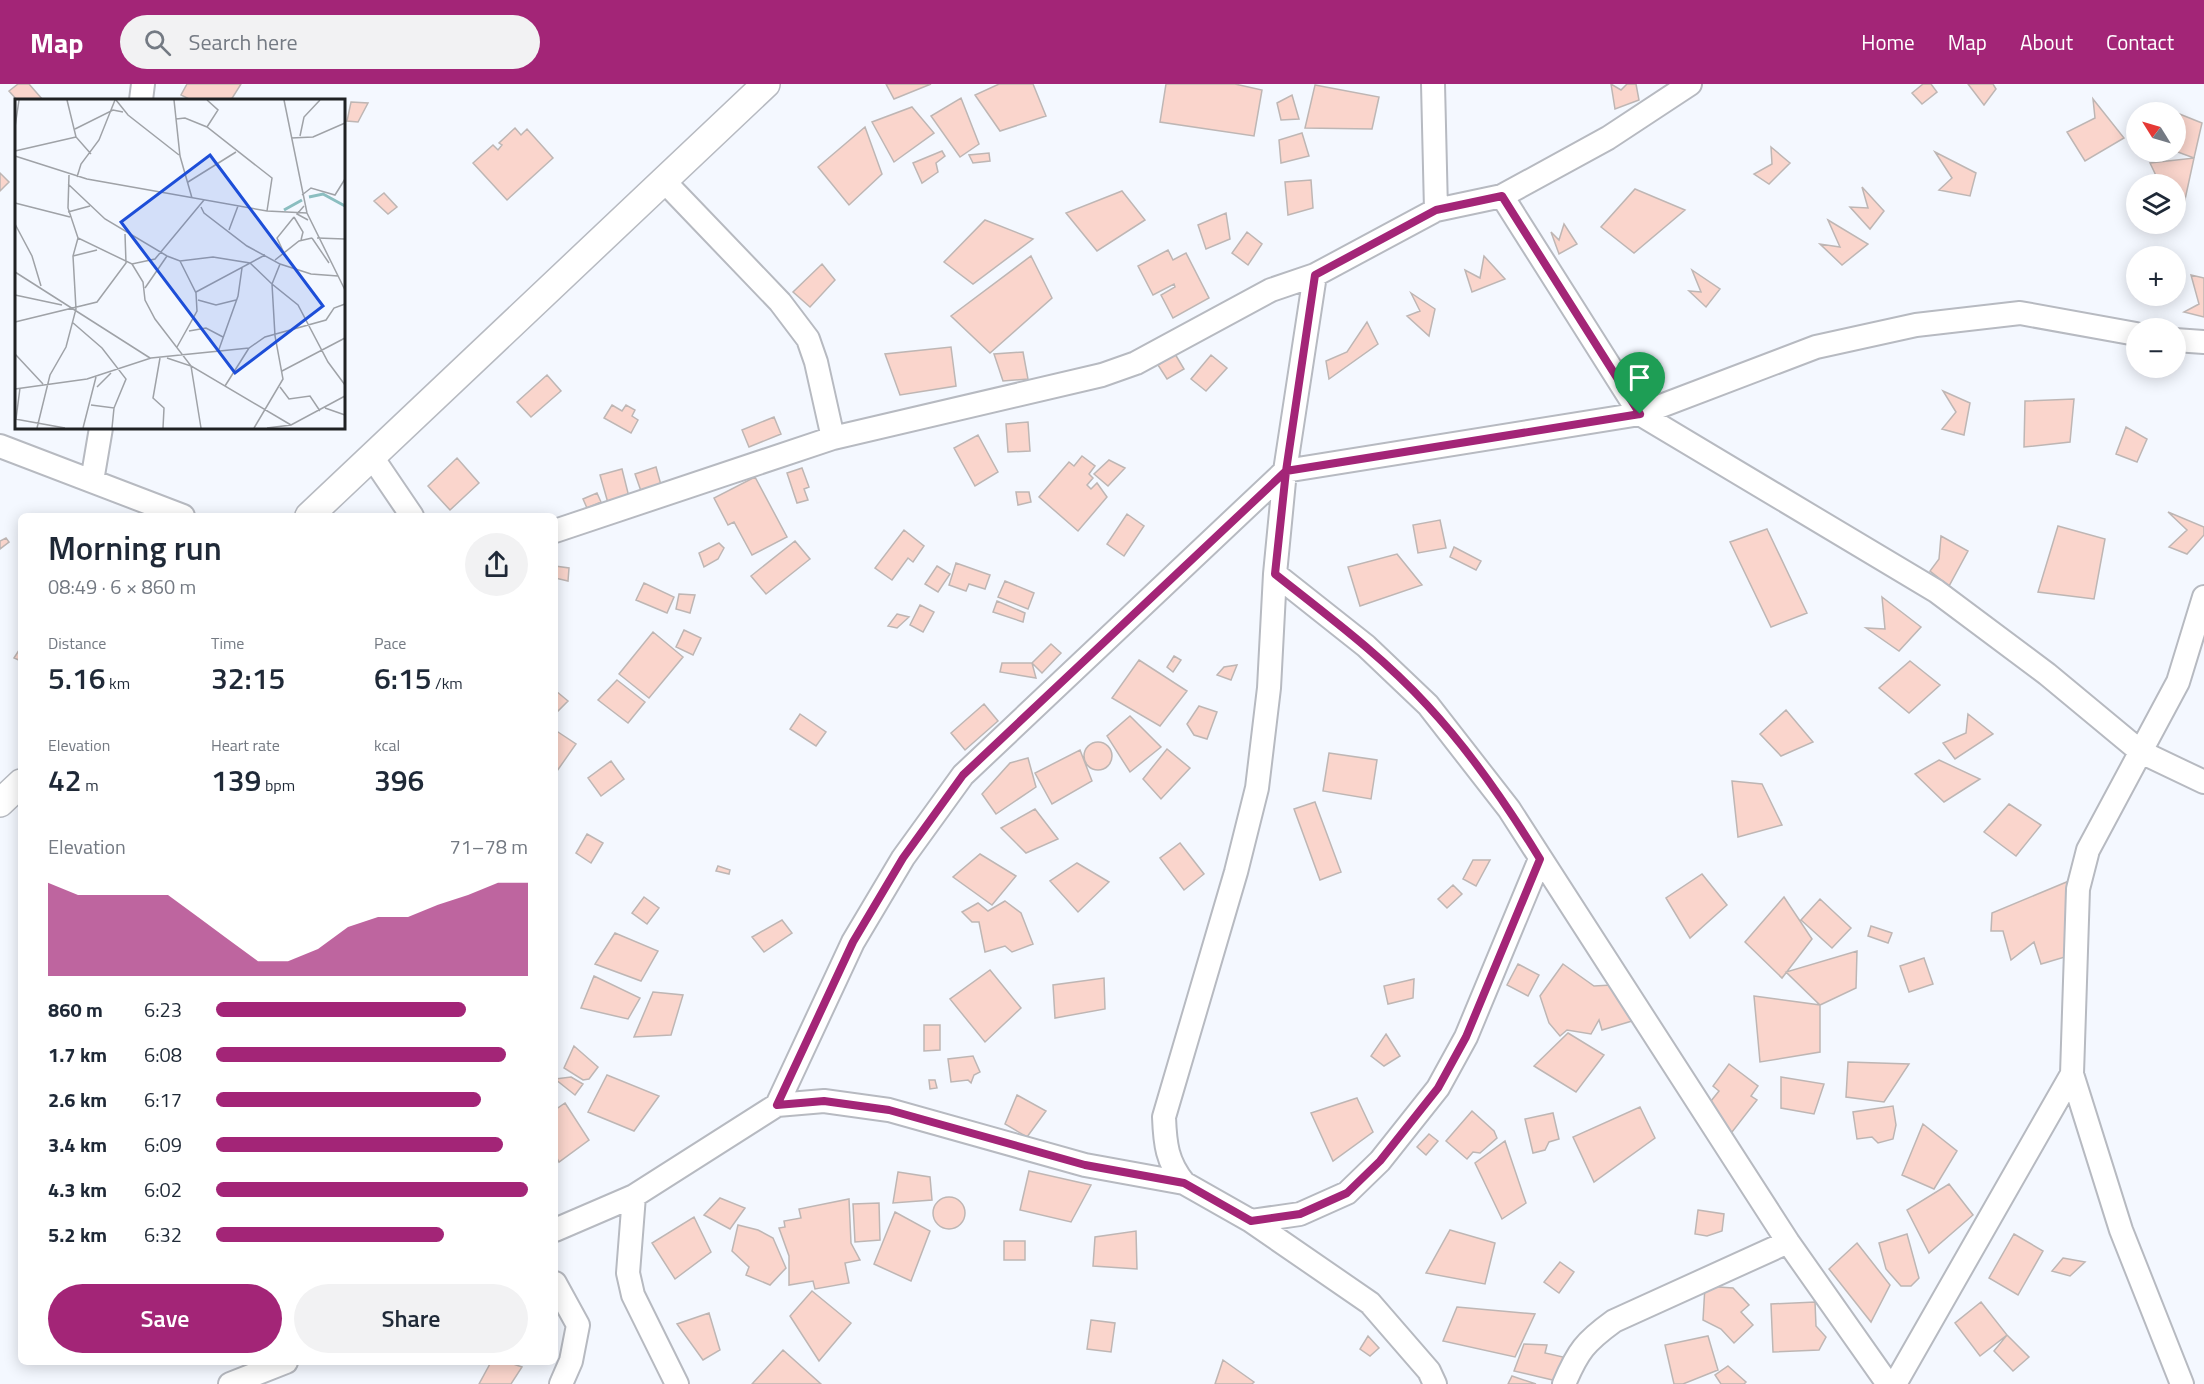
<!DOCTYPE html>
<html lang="en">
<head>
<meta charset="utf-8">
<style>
	:root { --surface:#fff; --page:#f2f2f3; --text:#1f2937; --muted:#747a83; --accent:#a32577 }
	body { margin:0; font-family:"Titillium Web",sans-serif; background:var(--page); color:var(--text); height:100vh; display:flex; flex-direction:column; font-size:22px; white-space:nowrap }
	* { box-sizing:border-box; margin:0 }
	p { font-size:20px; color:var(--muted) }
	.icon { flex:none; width:33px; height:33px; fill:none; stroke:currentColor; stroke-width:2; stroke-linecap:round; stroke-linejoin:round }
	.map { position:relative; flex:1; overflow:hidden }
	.details { position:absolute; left:18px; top:429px; width:540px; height:852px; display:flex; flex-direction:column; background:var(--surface); border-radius:9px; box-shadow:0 3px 15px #0003 }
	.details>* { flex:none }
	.needle { width:39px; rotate:307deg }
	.buttons { position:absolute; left:2126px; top:18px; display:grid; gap:12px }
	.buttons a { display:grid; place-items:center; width:60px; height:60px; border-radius:50%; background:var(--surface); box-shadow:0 3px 15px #0003; font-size:30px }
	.pin { position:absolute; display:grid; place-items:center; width:51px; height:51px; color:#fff; margin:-62px -26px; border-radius:50% 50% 50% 0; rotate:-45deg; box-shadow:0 0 6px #0007 }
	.pin .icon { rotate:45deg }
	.round { display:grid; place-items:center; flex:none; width:63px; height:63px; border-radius:32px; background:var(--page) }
	.head { display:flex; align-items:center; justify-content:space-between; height:102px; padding:0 30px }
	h1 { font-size:33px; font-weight:600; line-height:45px }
	.metrics { display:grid; grid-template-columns:repeat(3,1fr); gap:9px; height:102px; padding:6px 30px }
	.metrics div { display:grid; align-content:center }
	.metrics b { font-size:30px; font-weight:600 }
	.metrics small { font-size:16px; font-weight:400 }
	.metrics p { font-size:16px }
	.chart { height:168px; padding:12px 30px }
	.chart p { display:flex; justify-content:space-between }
	.chart svg { width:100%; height:108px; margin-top:6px; fill:var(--accent); opacity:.7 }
	.primary-button { display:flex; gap:12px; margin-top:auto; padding:12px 30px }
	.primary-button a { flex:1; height:69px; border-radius:36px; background:var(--accent); color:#fff; font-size:24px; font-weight:600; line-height:69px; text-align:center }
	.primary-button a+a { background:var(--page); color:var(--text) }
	ul { padding:0 30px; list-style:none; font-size:20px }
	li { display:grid; grid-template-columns:96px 72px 1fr; align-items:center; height:45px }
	li i { height:15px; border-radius:8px; background:var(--accent) }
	header { display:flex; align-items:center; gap:36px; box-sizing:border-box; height:84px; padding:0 30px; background:var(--accent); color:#fff }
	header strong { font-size:28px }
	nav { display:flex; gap:33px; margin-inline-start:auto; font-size:21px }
	.search { width:420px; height:54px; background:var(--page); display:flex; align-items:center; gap:15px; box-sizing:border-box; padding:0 21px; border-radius:33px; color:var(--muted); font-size:22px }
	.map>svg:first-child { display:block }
	.building { fill:#fad5cc; stroke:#beb6b4; stroke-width:1.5 }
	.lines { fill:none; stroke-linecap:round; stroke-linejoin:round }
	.minor-casing { stroke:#b7bac1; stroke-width:26 }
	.tertiary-casing { stroke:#b7bac1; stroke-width:30 }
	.minor { stroke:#fff; stroke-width:22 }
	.tertiary { stroke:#fff; stroke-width:27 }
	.route-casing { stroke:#fff; stroke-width:12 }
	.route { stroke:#a32577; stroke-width:8 }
	.inset-river { fill:none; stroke:#8bbec0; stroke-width:3 }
	.inset-road { fill:none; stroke:#9fa2a7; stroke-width:1.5 }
	.view { fill:#1d4ed8; fill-opacity:0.15; stroke:#1d4ed8; stroke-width:3 }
	.inset-edge { fill:none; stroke:#1f2123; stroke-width:3 }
</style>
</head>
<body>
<header>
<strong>Map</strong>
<div class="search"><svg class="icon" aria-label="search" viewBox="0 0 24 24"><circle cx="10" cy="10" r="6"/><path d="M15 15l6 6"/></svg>Search here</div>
<nav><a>Home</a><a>Map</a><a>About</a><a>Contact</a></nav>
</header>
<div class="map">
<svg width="2204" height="1300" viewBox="0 0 2204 1300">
	<rect width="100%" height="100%" fill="#f4f8ff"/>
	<!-- building -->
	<path class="building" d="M18,0H29L43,16H17L9,7Z
		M187,0H241L231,16H191L181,11Z
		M886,0H931L894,15Z
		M999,0H1033L1046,32L1000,47L975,11Z
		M1166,0H1235L1262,6L1254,52L1160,38Z
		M1611,0L1621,6L1627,0H1636L1639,16L1615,25Z
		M1923,0H1931L1937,8L1922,20L1912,9Z
		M1968,0H1993L1996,5L1984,21Z
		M1315,1L1379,13L1372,45L1305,44Z
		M1292,11L1299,35L1281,36L1277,19Z
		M961,14L979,60L960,73L931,32Z
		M2093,15L2124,54L2085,77L2067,48L2095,34Z
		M351,18L368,19L358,38L347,37Z
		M912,23L934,49L894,78L872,38Z
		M2172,27L2202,39L2194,74L2175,67V28Z
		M865,43L882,90L849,121L818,83Z
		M515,44L521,51L527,45L553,74L507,116L473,79L493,61L498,66L502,61L499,59Z
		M1302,49L1309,72L1281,79L1279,56Z
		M1771,63L1790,79L1769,100L1754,90L1772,80Z
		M942,67L945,72L936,79L938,88L922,99L913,79Z
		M1935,68L1976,89L1970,112L1939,106L1952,94Z
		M989,69L990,77L973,79L969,71Z
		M2194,74L2181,134H2175V100H2160L2150,79Z
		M0,89L9,98L0,107Z
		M1311,96L1313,124L1288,131L1285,98Z
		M1862,103L1884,127L1870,145L1850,123L1868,124Z
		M1635,105L1685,126L1634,169L1601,143Z
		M1122,107L1145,136L1097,167L1066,129Z
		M384,109L397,123L388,130L374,117Z
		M1226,129L1230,155L1206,165L1198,141Z
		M985,136L1033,155L973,200L944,178Z
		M1828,136L1868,160L1842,181L1820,160L1840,163Z
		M1564,140L1577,160L1559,170L1551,148L1559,156Z
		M1247,148L1262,160L1248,181L1232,169Z
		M1168,166L1173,176L1186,169L1209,214L1173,234L1161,211L1175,203L1174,200L1153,211L1138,182Z
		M1031,172L1052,214L990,269L951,232Z
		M1484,172L1505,195L1472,208L1465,186L1480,194Z
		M822,180L835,196L810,223L793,208Z
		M1692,186L1720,205L1706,223L1689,207L1701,208Z
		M2191,191L2204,194V233L2184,228L2199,220Z
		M1411,209L1435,225L1429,252L1407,232L1420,227Z
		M1367,238L1378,260L1329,295L1326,277L1347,268Z
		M951,263L956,302L900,311L885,270Z
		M1023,268L1028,295L1003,297L994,270Z
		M1175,270L1184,285L1167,295L1158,281Z
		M1211,271L1227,284L1206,307L1191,295Z
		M547,291L561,307L531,333L517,318Z
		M1943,307L1970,319L1964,351L1942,345L1956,328Z
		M2074,315L2070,358L2024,363L2025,317Z
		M612,321L622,327L626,321L635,326L632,332L638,336L631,349L604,334Z
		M774,333L781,350L749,363L742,346Z
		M1028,338L1030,367L1008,368L1006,340Z
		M2126,343L2147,355L2137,378L2116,370Z
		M978,351L998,388L975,402L954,364Z
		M1082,372L1095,382L1089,390L1093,394L1087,401L1091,405L1097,399L1107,413L1078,447L1039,413L1069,378L1074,382Z
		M457,374L479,399L450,426L428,402Z
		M1109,376L1125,384L1108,402L1094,390Z
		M656,383L661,401L641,407L635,390Z
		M802,384L809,403L804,405L808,416L797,419L787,389Z
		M622,385L629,413L608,419L600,391Z
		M755,393L787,453L752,471L734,438L728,441L714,414Z
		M1016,408H1029L1031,418L1018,421Z
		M597,409L601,418L587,424L583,415Z
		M2168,428L2204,443V451L2187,470L2169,463L2187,446Z
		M1127,430L1144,442L1124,472L1107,460Z
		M1440,436L1446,464L1418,469L1413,441Z
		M2058,442L2105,455L2094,515L2038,508Z
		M1767,445L1807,529L1771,543L1730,458Z
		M904,446L924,462L913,478L908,474L892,496L875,484Z
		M1941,452L1968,467L1949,502L1930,487L1939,475Z
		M6,454L9,458L0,465V457Z
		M795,457L810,475L766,510L751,492Z
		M719,459L724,464L718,475L704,483L699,469Z
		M1454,463L1481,477L1476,486L1450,473Z
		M1397,470L1422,501L1360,522L1348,483Z
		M956,479L990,491L985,505L969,500L966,507L949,501Z
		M555,482L569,484L568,497L555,494Z
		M937,482L950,490L938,508L925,500Z
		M1005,497L1034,509L1028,525L998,513Z
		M644,499L674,513L667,529L636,516Z
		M679,510L695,511L690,529L676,525Z
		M1882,513L1921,543L1899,567L1866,544L1885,545Z
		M997,517L1025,529L1023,538L993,528Z
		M920,521L934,528L923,548L910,541Z
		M897,530L909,533L897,544L888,542Z
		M684,546L701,554L693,571L676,563Z
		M653,548L683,573L649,614L619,590Z
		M1051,560L1061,569L1042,589L1032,579Z
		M21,563V577L14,574Z
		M1174,572L1181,576L1173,588L1167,583Z
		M1139,576L1187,607L1160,642L1112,614Z
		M1910,577L1940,601L1909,629L1879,604Z
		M1002,579H1032L1036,594L1000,588Z
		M1237,581L1231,596L1217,591L1224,583Z
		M617,596L645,618L628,639L598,616Z
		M556,607L568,617L558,627L555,623Z
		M984,620L998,637L965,666L951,649Z
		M1199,622L1217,628L1207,655L1194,651L1187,640Z
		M1786,626L1813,658L1781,672L1760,650Z
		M800,630L826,648L816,662L790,645Z
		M1968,630L1993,650L1955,675L1943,659L1966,649Z
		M1130,632L1161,663L1130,688L1107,652Z
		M558,648L576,660L557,687L555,685V652Z
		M1084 672a14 14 0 1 1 28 0a14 14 0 1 1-28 0Z
		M1167,665L1190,684L1161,715L1143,695Z
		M1080,666L1092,697L1052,720L1035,689Z
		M1329,669L1377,676L1371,715L1323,707Z
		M1028,674L1036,703L996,730L982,710L1010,679Z
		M1939,676L1980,695L1944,718L1915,690Z
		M611,677L624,695L601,712L588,694Z
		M1732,697L1762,700L1782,741L1738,753Z
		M1315,718L1341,788L1320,796L1294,725Z
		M2009,720L2041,741L2016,772L1984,748Z
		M1035,725L1058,755L1026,769L1001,744Z
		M587,750L603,759L591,779L576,769Z
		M1180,759L1204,790L1184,806L1160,774Z
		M980,770L1016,792L992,821L953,793Z
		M1473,776H1490L1476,802L1463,795Z
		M1077,779L1109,798L1078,828L1050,797Z
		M718,782L730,786L729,790L716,787Z
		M1702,790L1727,821L1690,854L1666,814Z
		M2069,797L2065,873L2041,880L2034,858L2011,876L2003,847H1991L1992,829Z
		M1453,801L1462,810L1447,824L1438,815Z
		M644,813L659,824L647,840L632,829Z
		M1784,813L1812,855L1782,894L1745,858Z
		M1820,815L1851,844L1832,864L1801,836Z
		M1005,817L1021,829L1033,860L1012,868L1005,862L985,868L979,838H972L962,828L978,819L988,827Z
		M782,836L792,849L764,868L752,853Z
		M1871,842L1892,849L1888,859L1868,852Z
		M615,849L658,867L641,897L595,880Z
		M1857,867L1856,904L1820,921L1786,888Z
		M1924,874L1933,900L1909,908L1900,882Z
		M1518,880L1539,891L1528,912L1507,901Z
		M1563,880L1594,902L1612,901L1632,937L1602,946L1599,936L1591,950L1567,946L1560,952L1549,939L1540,912Z
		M990,886L1021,924L985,958L950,915Z
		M594,892L640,914L628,935L581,924Z
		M1104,894L1105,925L1055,934L1053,901Z
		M1414,895L1413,914L1388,920L1384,902Z
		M653,908L683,911L671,951L634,953Z
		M1754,912L1820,921V968L1760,978Z
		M924,941H940V966L924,967Z
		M1568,949L1604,971L1576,1008L1534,982Z
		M1386,950L1400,972L1384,982L1371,972Z
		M574,962L598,983L589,995L583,996L564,984Z
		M973,972L980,988L974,991L971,999L968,996L951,998L948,975Z
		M1848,978L1909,980L1884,1018L1846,1013Z
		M1729,980L1758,1002L1751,1012L1757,1016L1732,1048L1717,1037L1711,1017L1719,1007L1713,1002Z
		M607,991L659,1012L634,1047L588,1028Z
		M571,993L583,1000L575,1011L555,995Z
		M1781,993L1824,1000L1814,1030L1781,1024Z
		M929,996H935L937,1004L930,1005Z
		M1017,1011L1046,1027L1027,1053L1005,1040Z
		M1357,1014L1373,1048L1333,1077L1311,1029Z
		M565,1019L589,1056L559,1078L555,1070V1026Z
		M1893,1022L1896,1041L1893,1055L1878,1059L1872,1053L1857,1055L1853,1028Z
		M1640,1023L1655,1054L1594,1098L1573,1053Z
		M1472,1027L1494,1047L1497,1054L1480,1069L1473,1068L1467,1075L1446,1057Z
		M1553,1029L1559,1055L1549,1058L1545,1066L1533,1069L1525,1035Z
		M1923,1040L1957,1067L1934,1105L1902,1091Z
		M1429,1050L1438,1057L1426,1071L1417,1063Z
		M1505,1057L1526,1119L1502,1135L1475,1079Z
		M1029,1087L1091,1101L1071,1138L1020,1126Z
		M898,1088L930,1093L932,1116L893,1119Z
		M1949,1100L1973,1131L1929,1169L1907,1126Z
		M933 1129a16 16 0 1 1 32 0a16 16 0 1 1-32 0Z
		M720,1114L745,1124L730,1145L704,1131Z
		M849,1115L851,1159L860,1176L845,1179L849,1199L815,1205L813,1197L789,1201V1172L779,1144L785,1143L784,1137L801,1134L799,1125Z
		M879,1119L880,1156L855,1158L853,1120Z
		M1698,1126L1724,1130L1722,1147L1707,1152L1695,1150Z
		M895,1128L930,1147L911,1197L874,1180Z
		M694,1133L711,1168L675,1195L652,1159Z
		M738,1141L758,1146L773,1154L786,1184L770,1201L746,1191L749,1183L732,1167Z
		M1450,1146L1495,1159L1485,1200L1426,1189Z
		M1136,1147L1137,1185L1093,1182L1095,1153Z
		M1907,1150L1919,1194L1911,1202H1901L1886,1185L1879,1159Z
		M2014,1150L2043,1167L2018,1211L1989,1194Z
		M1004,1157H1025V1176H1004Z
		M1857,1159L1890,1201L1871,1238L1829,1185Z
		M2063,1174L2085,1178L2070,1192L2052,1187Z
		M1560,1178L1574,1188L1559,1209L1544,1198Z
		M1705,1202L1733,1204L1749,1221L1741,1228L1753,1241L1734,1259L1721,1245L1703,1236Z
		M812,1207L851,1239L819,1277L790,1232Z
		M1815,1218L1816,1242L1826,1253L1819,1266L1773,1268L1771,1220Z
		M1981,1218L2007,1251L1980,1272L1955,1239Z
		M1457,1223L1535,1230L1515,1273L1443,1257Z
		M709,1229L720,1266L703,1276L677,1240Z
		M1091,1236L1115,1239L1111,1268L1087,1265Z
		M2007,1251L2029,1273L2013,1287L1994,1267Z
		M1368,1252L1379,1264L1370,1272L1360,1265Z
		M1708,1252L1718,1286L1683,1300H1674L1665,1261Z
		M1524,1260L1547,1261L1545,1269L1563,1273L1557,1297L1514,1287Z
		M783,1266L821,1300H752Z
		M1223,1276L1254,1298L1252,1300H1215Z
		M491,1278H507L522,1283L511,1300H479Z
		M1728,1282L1746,1298L1744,1300H1721L1715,1291Z
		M1512,1292L1536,1300H1508Z"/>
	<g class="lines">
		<!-- minor casing -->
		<g class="minor-casing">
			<path id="minor" d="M1433,0L1436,126
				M141,16L143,0
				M664,97L780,218L808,255L816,278L833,354
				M1502,112L1608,54L1690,0
				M2175,256L2204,258
				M0,362L183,432
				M372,373L412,432
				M92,397L101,344
				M555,447L833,354L1102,291L1136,279L1271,206L1315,191L1436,126L1502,112L1640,330L1816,263L1916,241L2020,229L2136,250
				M1275,490L1366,562L1428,621L1509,725L1788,1158L1888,1300
				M2072,990L2121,1146L2182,1300
				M777,1021L853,858L903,774L963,691L1285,387L1640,330L1936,507L2047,590L2141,668L2204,698
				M1184,1099C1167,1078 1165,1060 1164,1033L1236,788L1257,704L1269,604L1275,490L1285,387L1315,191
				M634,1112L628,1189L633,1211L677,1300
				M1251,1137L1300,1130L1347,1109L1380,1077L1438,1004L1466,953L1540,775
				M555,1146L634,1112L777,1021L824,1017L889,1026L1085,1081L1184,1099L1251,1137L1370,1219L1429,1287L1435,1300
				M555,1199L578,1241L571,1277L561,1300
				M230,1300L286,1278
				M1564,1300C1578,1267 1585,1258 1614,1237L1788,1158
				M1895,1300L2072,990L2078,805L2088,766L2178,598L2204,513"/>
		</g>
		<!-- tertiary casing -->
		<g class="tertiary-casing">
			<path id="tertiary" d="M309,432L766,0
				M0,719L21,699"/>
		</g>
		<!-- minor -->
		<use href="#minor" class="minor"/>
		<!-- tertiary -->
		<use href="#tertiary" class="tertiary"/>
	</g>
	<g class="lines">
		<!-- route casing -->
		<g class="route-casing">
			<path id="route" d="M1640,330L1286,387L963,691L903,774L853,858L777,1021L824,1017L889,1026L1085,1081L1184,1099L1251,1137L1300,1130L1347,1109L1380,1077L1438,1004L1466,953L1540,775C1507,721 1470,667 1427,621C1382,572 1328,532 1275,490L1286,387L1315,191L1436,126L1502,112L1640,330"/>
		</g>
		<!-- route -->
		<use href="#route" class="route"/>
	</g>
	<!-- overview -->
	<g transform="translate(15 15)">
		<rect width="330" height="330" fill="#f4f8ff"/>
		<path class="inset-river" d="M294,98L308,95L330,107M269,111L287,101"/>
		<path class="inset-road" d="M52,1L61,38L76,55M101,1L113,16L164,56M159,1L165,57L177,99M192,1L203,11L192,28M269,1L292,114L330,191M161,20L170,19L192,28L257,79L252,112M0,28L4,1M60,30L98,11L108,13M285,37L289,18L305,1M276,39L298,38L330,24M0,52L61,38M0,57L72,80L252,112L292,114M54,76L53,109L63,139L117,165L140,160L189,101M62,78L66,65L84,41L100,1M173,83L221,53M53,85L90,120L152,157L165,162L198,158L235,164L257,185L260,237L268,280L239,329M287,96L296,89L320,96L330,80M0,104L55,118M289,107L282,115L293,121M186,108L189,114L232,147L265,165L257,185L283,206L313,263L330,286M53,113L75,107M279,118L288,133L286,141M0,125L17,157L26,187M214,131L223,107M297,139L314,164M302,139L330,140M269,154L262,139L279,118M58,157L82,151M260,161L284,142L297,139M117,165L128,183L130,201L140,220L176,267L276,326M265,165L296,175L323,177M0,173L135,259M130,189L152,157M181,193L250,156M0,196L47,206M183,201L201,206L221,201M0,223L82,203L111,164L110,135M57,223L87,249L111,280L99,309L76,306M174,232L191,229L208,238M162,248L182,212L181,194L165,162M203,253L223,197L227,169M0,255L28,285M145,259L138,299L149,309L148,329M152,259L176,267L186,329M267,272L330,239M210,287L234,249M82,288L96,274M265,288L274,300L295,297L305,312M0,290L72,280L136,259L234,249L250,238L311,221L319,209L330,205M310,309L330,316M0,320L50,329M1,320L5,289M22,329L35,276L51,248L61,210L58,157L63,139M68,329L81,278M97,329L99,309M252,329L276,326L330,297"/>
		<path class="view" d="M195,56L308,207L220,274L106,123Z"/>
		<rect width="330" height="330" class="inset-edge"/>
	</g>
</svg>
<div class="buttons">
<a><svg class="needle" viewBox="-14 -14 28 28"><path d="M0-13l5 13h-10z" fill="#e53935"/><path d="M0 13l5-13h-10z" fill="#747a83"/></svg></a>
<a><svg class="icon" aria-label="layers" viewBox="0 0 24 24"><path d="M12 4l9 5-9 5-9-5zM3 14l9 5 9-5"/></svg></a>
<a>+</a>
<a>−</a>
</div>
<div class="pin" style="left:1640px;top:330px;background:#1e9e55"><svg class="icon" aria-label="arrive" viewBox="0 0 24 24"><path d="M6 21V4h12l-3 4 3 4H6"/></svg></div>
<section class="details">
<div class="head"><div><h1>Morning run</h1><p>08:49 · 6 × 860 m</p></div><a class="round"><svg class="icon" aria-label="share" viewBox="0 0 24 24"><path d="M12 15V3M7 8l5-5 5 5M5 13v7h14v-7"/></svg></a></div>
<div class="metrics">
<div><p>Distance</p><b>5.16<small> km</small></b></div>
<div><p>Time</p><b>32:15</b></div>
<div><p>Pace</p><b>6:15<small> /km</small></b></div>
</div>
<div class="metrics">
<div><p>Elevation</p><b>42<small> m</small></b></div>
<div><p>Heart rate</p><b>139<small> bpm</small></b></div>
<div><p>kcal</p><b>396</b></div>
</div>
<div class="chart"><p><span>Elevation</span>71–78 m</p>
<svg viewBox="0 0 160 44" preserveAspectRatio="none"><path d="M0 44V6L10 11L20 11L30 11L40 11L50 20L60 29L70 38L80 38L90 33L100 24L110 20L120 20L130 15L140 11L150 6L160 6V44z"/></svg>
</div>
<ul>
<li><b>860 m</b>6:23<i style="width:80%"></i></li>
<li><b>1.7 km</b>6:08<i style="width:93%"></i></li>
<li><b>2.6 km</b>6:17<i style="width:85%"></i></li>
<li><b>3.4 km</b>6:09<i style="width:92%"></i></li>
<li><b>4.3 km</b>6:02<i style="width:100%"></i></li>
<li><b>5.2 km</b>6:32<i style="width:73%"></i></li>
</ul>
<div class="primary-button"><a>Save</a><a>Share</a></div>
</section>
</div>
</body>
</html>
